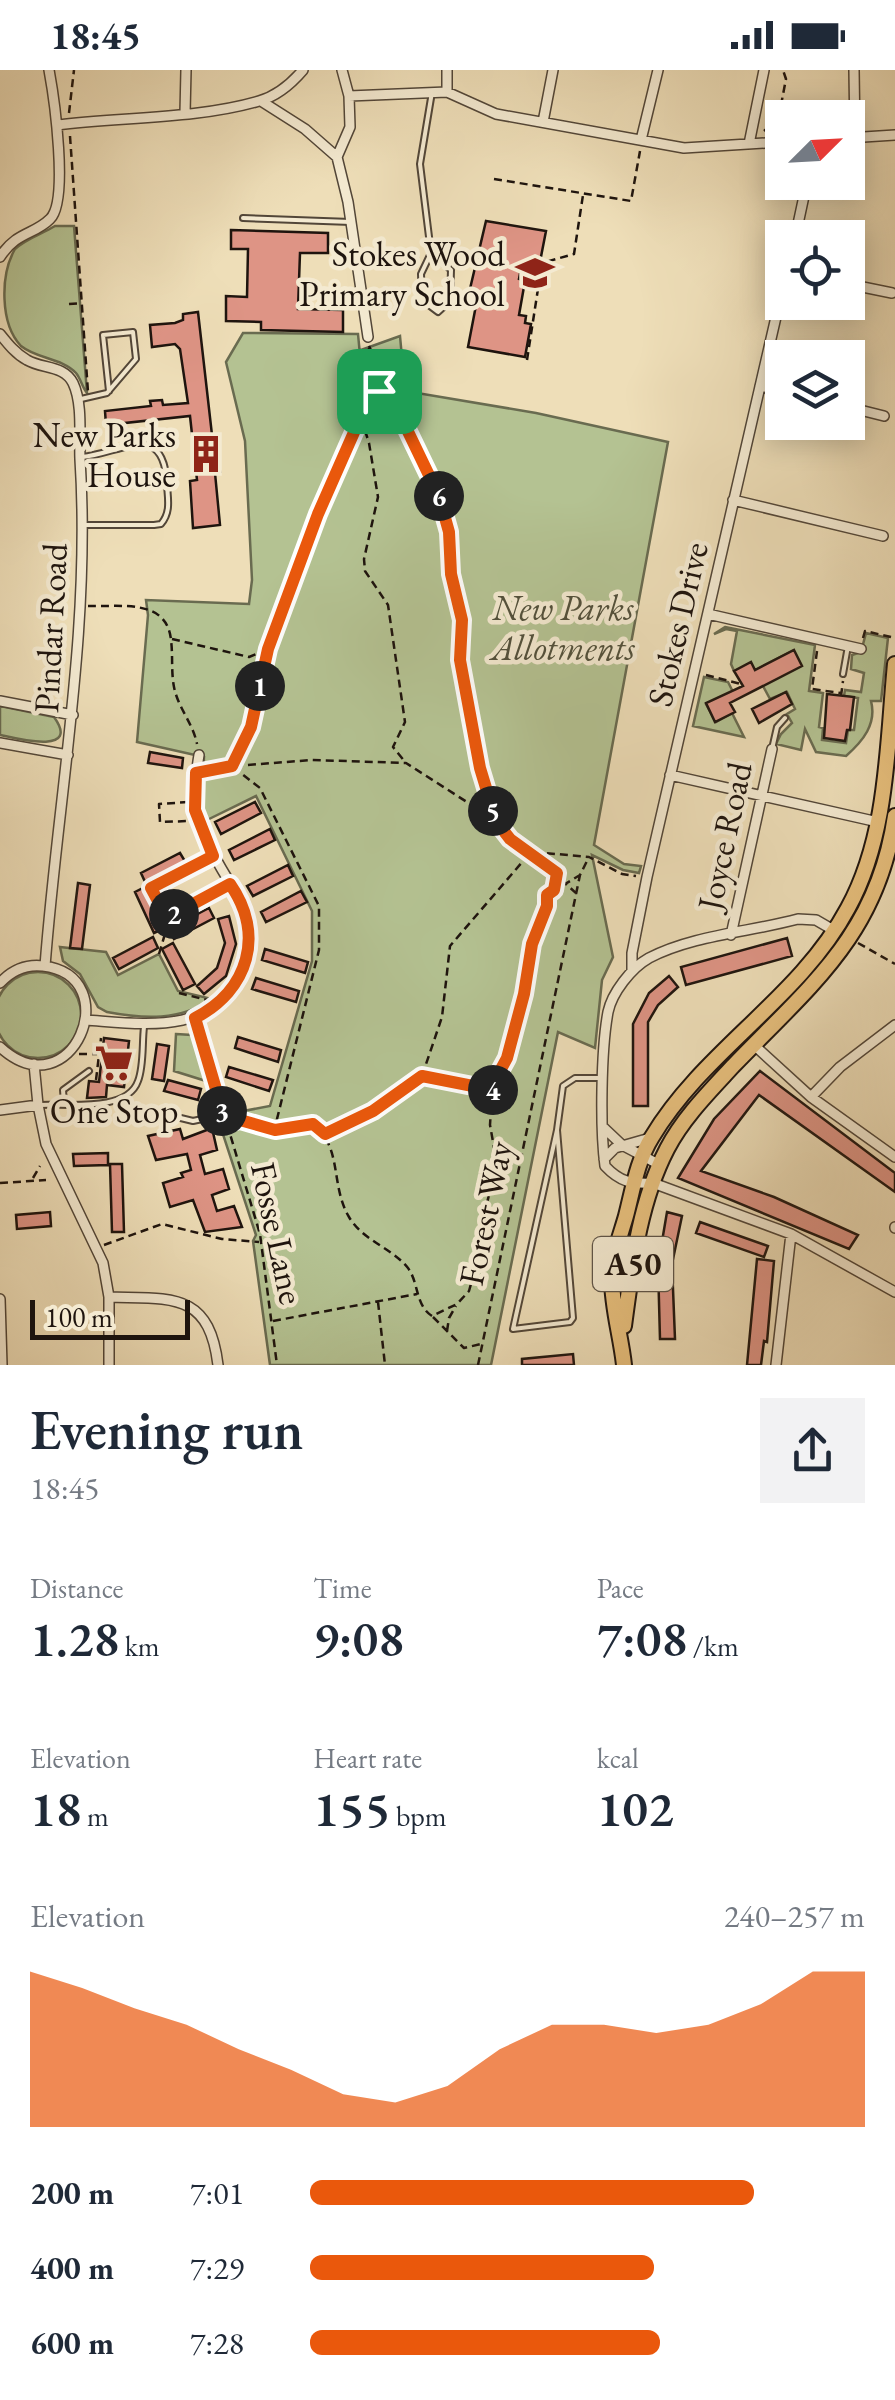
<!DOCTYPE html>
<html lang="en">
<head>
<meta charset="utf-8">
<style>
	:root { --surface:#fff; --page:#f2f2f3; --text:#1f2937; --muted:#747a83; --accent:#ea580c }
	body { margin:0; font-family:"EB Garamond",serif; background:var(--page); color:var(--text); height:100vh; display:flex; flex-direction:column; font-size:38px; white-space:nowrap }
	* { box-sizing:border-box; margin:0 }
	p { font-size:32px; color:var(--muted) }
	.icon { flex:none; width:55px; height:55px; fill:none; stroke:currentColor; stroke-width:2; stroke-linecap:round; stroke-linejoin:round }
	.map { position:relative; height:1295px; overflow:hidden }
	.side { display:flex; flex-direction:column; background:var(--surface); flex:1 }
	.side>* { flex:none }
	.needle { width:65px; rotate:66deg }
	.buttons { position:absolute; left:765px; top:30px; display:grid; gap:20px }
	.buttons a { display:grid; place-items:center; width:100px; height:100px; border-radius:0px; background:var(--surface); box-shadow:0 5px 25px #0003; font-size:50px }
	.scale { position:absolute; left:30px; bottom:25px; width:160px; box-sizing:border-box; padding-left:10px; border:5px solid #1e140e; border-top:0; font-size:28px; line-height:35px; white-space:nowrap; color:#1e140e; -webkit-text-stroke:8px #f4ead1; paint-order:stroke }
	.pin { position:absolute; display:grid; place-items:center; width:85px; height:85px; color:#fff; margin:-42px; border-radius:20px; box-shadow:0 5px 15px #0006 }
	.km { position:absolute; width:50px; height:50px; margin:-25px; border-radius:50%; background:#222; color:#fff; font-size:28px; line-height:50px; text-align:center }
	.round { display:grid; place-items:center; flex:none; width:105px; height:105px; border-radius:0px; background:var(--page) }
	.headline { display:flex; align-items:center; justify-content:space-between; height:170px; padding:0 30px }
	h1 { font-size:55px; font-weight:600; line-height:75px }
	.stats { display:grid; grid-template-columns:repeat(3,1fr); gap:15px; height:170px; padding:10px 30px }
	.stats div { display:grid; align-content:center }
	.stats b { font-size:50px; font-weight:600 }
	.stats small { font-size:28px; font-weight:400 }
	.stats p { font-size:28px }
	.chart { height:280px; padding:20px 30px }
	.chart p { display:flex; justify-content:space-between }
	.chart svg { width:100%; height:180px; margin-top:10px; fill:var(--accent); opacity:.7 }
	ul { padding:0 30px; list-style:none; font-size:32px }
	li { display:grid; grid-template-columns:160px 120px 1fr; align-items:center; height:75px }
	li i { height:25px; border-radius:12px; background:var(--accent) }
	.status { display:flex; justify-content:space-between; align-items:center; height:70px; padding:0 50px; background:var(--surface); direction:ltr }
	.status svg { height:28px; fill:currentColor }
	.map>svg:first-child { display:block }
	.green { fill:#b4c292; stroke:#696b50; stroke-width:2.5 }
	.building { fill:#de9485; stroke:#1e140e; stroke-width:2.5 }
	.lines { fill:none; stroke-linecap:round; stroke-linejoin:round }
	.lane-casing { stroke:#524638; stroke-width:8 }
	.street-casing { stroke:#524638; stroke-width:12 }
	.primary-casing { stroke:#1e140e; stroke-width:18 }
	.path { stroke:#1e140e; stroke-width:2.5; stroke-dasharray:8 5; stroke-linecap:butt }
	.lane { stroke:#f4ead1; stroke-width:4 }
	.street { stroke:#f4ead1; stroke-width:9 }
	.primary { stroke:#e7bf7c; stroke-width:14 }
	.route-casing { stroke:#fff; stroke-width:20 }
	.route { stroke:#ea580c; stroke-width:12 }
	.labels { text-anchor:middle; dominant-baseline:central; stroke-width:9; stroke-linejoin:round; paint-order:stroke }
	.shield { fill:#f4ead1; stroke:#5e5448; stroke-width:2.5 }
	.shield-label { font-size:32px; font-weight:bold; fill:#1e140e }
	.poi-label { font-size:35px; fill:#1e140e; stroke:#f4ead1; text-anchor:end }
	.park-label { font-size:35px; font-style:italic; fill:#52513c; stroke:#f4ead1 }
	.street-label { font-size:35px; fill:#1e140e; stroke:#f4ead1 }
</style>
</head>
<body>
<div class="status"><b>18:45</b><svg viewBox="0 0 49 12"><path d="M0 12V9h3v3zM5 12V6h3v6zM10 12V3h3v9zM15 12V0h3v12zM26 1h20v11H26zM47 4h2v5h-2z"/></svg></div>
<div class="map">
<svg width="895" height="1295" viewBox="0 0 895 1295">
	<rect width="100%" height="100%" fill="#eedeb8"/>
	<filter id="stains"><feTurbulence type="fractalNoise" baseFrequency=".002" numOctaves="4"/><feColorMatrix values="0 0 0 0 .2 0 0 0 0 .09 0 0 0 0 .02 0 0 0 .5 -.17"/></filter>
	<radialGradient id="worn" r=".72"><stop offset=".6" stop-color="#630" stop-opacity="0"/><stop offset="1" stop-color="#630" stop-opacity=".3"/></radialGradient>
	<!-- green -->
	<path class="green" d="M55,156H74L87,323C82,317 81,309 76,303C62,288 37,289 21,276C0,254 0,205 15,179C27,168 42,164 55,156Z
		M243,263L358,264L360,285L361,280L400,266L405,321L536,343L668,372L594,775L624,794L641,796L639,803L623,800L592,785L613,887L602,910L595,978L558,962L491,1295H270L253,1171L256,1165L217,1046L270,1036L312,891V841L256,726L205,751L202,733L204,687L137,672L148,545L146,530L249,534L252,510L245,371L226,292Z
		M725,557L815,575L809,621L823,623L819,657L823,658L822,670L846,673L848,660H854L858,628L844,626L845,620L861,622L864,603L851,599L852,585L861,582L866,563L888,568L881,631H871C877,654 863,671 846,686L816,682L805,659L801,680L776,674L781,664L792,653L787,644L795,639L787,622L770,629L763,616L794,580L755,600L734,601L731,594L737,561L726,559L714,564Z
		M704,607L728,612L733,622L706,634L716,652L732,643L744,667L693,656Z
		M0,636L54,647C82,686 14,668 0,665Z
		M60,877L106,882L118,905L159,884L178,921L212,929C180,951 144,949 107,942L98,937L80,904L63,891Z
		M-5 945a43 43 0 1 1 86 0a43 43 0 1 1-86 0Z
		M176,964L192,965L206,1011L174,1001Z"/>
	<!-- building -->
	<path class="building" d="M486,151L546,161L539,197L522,193L519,209L525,211L519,245L526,246L525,253L531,254L525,287L468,277L478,225L469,223Z
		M231,160L328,163V183H300L298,239L343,240V262L261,260V252L226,251V226L247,227L248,179H231Z
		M198,242L212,365H216L220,402L215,403L220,455L193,458L190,411L197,410L190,346L106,355L105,341L151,336L150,331L162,330L163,335L188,333L180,279L175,274L152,277L150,255L175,253L183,250V244Z
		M794,580L802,596L730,633L735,642L715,652L706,633L743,616L734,601L751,592L755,600Z
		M786,622L792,634L759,653L752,639Z
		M827,624L854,627L850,660H847L845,671L824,668Z
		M150,682L183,688L182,698L148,693Z
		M255,732L261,743L221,764L215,752Z
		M270,759L275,770L234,790L229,780Z
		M180,783L186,793L146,814L141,803Z
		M288,795L293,806L253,826L247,816Z
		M78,813L90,815L82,879L70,878Z
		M145,817L165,858L154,863L135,822Z
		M301,821L307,832L266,852L261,842Z
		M209,838L214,848L174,869L169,859Z
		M229,846L236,874L226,906L204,924L197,916L217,898L225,873L218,849Z
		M153,867L158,878L119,899L113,888Z
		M787,868L792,886L686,915L681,897Z
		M173,873L195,914L183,920L162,879Z
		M265,879L308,892L305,903L262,890Z
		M669,906L678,917L658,935L648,952V1036H633V954L649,923Z
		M256,908L299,921L296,932L252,919Z
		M238,967L281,980L278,992L235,978Z
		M104,968L129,971L124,1017L107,1015L106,1027L87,1028L89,1011L99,1012Z
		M157,974L169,976L164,1011L152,1009Z
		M229,997L273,1010L269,1021L226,1007Z
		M760,1001L895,1103V1122L759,1025L701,1101L774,1127L858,1165L849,1179L678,1108L714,1049Z
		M168,1010L201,1019L198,1030L164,1021Z
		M212,1058L217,1080L200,1085L205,1104L223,1099L229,1119L212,1125L217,1141L234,1136L242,1157L205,1162L193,1130L170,1137L163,1113L183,1107L181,1103L191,1100L187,1084L156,1090L148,1066L180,1059L183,1069Z
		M108,1083V1095L74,1096L73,1084Z
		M110,1094H122L124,1162H112Z
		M50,1142L51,1156L17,1159L16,1145Z
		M667,1142L682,1146L672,1194L675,1269H660L658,1195Z
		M700,1152L768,1176L764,1187L696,1163Z
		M757,1189L774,1191L767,1272L764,1271L761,1295H747Z
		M573,1284L574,1295H522V1289Z"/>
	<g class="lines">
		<!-- lane casing -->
		<g class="lane-casing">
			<path id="lane" d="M243,148L351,152
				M431,183L451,200L450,231L438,242L422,230L421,204L431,183L420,94L432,22
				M81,329L107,323L136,289L133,262L103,265L109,321
				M82,387C122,383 164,349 167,415C168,430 171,442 161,454L154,455H83
				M843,604L848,576
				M772,679L777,657L785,648
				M64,1033L63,1020L89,1001
				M38,1035C65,1033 127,1043 138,1011C144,996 142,973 144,957
				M152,1041L193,1051L216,1046
				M557,1060L513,1259L570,1252L573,1248L557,1060L563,1016L575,1008H600"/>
		</g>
		<!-- street casing -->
		<g class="street-casing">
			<path id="street" d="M342,0L349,26L350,57L337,87L348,132L368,267
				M854,0L855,67
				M447,22V0
				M349,26L447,22L496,44L684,78L782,72
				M261,31L305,59L337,87
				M185,43L186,0
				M543,52L553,0
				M57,55C121,47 198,49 259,31C277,26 291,14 303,0
				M848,68L895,65
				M641,70L658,0
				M749,74L764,0
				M795,168L807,112
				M0,187C17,161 34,165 50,149C69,131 54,27 49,0
				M848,214L892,223
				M0,264C8,274 16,284 27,290C42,299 64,295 73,313C83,334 79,366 80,389C91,560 58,726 45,896
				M760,316L782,321
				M848,337L884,346
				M733,430L883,466
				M708,544L861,579
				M0,631L73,645
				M0,673L68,685
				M670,705L878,752
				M167,848L230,813
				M835,861L816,850L798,849C750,862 693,865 649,888C631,898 612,923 608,942C601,980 600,1058 605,1096C620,1112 631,1114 653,1113L791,1164L895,1222
				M731,865L772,679
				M632,901V883L647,807L782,221
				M0,913C11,901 26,894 43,896C128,906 72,1043 0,977
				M195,948L223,1044L216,1046
				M86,950C144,954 213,966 241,902C249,884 251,860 246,841C242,829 233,819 227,808C200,764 190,737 199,685
				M754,975L811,1027L895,1087
				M34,994L38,1035L46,1074L103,1193L109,1227V1295
				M811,1027L840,997L895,955
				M0,1040L38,1035
				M604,1058L622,1075L660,1095
				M604,1089L615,1078L650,1068
				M895,1158V1157
				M109,1227C171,1229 209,1221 218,1295
				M0,1229L2,1295
				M776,1295L791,1164"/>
		</g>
		<!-- primary casing -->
		<g class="primary-casing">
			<path id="primary" d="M624,1256C632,1197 639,1133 667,1079C683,1048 710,1021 733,996C811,915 878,864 895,746
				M624,1295C621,1266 611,1234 612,1205C612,1186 621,1164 626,1146C633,1119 637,1091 652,1067C704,980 800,928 848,838C888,765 887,676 895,594"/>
		</g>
		<!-- path -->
		<path class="path" d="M69,43L74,0
			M764,61L777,50
			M776,61L786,9L783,0
			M70,66L88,322
			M494,109L631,131L640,81
			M69,234L82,233
			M369,276L439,426L449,462L451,505L461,551V590L480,698L497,751L510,769L531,782L578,825
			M369,278L370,325
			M527,290L542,193L574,184L583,125
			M361,348L369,373L378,427L364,489L365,501L388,535L405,652L393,677L406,693
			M88,536C120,537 167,528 171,570C173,585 171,602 174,617C178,638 193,653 197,674
			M863,568L865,561L895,568
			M172,569L249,587L266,580
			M817,581L812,619L841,623
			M706,605L741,614
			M841,626L843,611
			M235,696L312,690L406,693L495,750
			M233,697L260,718L319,836V880L275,1057
			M206,701L232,696L251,657L268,579L317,444L370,326L387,320
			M188,732L159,734L160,752L189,751
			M534,782L589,787L622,804L636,806
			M162,837L151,818L204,790
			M858,873L895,894
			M159,884L167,857
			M179,923L207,930
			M79,984H97
			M422,1006L442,947L450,876L530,783
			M96,1010L101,968
			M230,1052L240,1050L275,1060L313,1054C343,1078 330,1115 349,1147C363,1171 391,1177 408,1198C419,1213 415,1235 432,1246L457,1234L469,1221L486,1161V1137L494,1105L495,1083L490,1055L492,1022L507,989L524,924L532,874L547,835V825L580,805
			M227,1054L260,1164L277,1295
			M326,1064L373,1041L422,1006L483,1019L493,1013
			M33,1108L40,1096
			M0,1113L46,1110
			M104,1175L162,1154L222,1169L259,1172
			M378,1232L385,1295
			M433,1247L464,1278L481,1274
			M273,1251L417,1224
			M447,1261L449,1248L456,1236
			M478,1295L580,805L589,787"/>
		<!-- lane -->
		<use href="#lane" class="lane"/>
		<!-- street -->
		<use href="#street" class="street"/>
		<!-- primary -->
		<use href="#primary" class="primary"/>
	</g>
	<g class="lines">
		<!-- route casing -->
		<g class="route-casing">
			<path id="route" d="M388,320L439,426L449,462L451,504L462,550L460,590L480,698L496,751L510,769L557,803L554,820L547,825V836L532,874L524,924L507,988L494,1012L491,1032L483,1018L422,1006L373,1041L325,1064L313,1054L275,1060L240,1050L226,1053L195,948C249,920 265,864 230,814L167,848L151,818L213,786L195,740L196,703L232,696L251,657L268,579L318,444L370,326L379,321Z"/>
		</g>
		<!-- route -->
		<use href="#route" class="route"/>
	</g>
	<!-- icons -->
	<defs>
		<g id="school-bare" transform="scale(3)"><path d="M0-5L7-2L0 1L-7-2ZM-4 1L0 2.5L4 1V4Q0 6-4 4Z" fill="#8f2418" stroke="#f4ead1" stroke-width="2.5" paint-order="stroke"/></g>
		<g id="building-bare" transform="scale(3)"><path d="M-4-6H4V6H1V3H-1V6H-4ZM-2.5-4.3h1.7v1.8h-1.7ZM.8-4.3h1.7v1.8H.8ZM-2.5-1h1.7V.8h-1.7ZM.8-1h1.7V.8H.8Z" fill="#8f2418" stroke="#f4ead1" stroke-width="2.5" paint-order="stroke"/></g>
		<g id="supermarket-bare" transform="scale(3)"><path d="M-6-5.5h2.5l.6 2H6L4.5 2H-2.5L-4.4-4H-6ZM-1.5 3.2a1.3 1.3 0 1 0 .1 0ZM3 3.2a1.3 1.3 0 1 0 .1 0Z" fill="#8f2418" stroke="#f4ead1" stroke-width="2.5" paint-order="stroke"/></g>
	</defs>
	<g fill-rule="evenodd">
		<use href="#school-bare" x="535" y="203"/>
		<use href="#building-bare" x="206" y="384"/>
		<use href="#supermarket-bare" x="114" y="993"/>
	</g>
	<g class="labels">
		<!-- shield labels -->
		<rect class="shield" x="593" y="1167" width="80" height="54" rx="8"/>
		<g class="shield-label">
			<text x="633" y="1194">A50</text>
		</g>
		<!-- poi labels -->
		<g class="poi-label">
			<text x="505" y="183">Stokes Wood<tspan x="505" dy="40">Primary School</tspan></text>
			<text x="176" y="364">New Parks<tspan x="176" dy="40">House</tspan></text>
			<text x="114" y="1040" text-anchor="middle">One Stop</text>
		</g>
		<!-- park labels -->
		<g class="park-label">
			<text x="563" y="537">New Parks<tspan x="563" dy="40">Allotments</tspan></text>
		</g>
		<!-- street labels -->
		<g class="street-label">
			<text transform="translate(677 554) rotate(-77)">Stokes Drive</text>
			<text transform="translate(50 558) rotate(-87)">Pindar Road</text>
			<text transform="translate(724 766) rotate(-78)">Joyce Road</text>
			<text transform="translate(485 1143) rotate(-78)">Forest Way</text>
			<text transform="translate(278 1163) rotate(78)">Fosse Lane</text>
		</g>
	</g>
	<rect width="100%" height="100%" filter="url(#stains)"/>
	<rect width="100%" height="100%" fill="url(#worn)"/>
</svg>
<div class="buttons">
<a><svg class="needle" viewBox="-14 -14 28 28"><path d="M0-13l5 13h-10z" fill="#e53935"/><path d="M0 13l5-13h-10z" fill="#747a83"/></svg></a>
<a><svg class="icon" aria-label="locate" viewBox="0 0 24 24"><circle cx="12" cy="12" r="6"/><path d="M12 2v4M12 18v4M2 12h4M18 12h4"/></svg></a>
<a><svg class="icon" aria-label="layers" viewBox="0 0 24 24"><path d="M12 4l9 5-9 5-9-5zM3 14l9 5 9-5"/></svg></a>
</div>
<div class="scale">100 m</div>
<div class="pin" style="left:379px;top:321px;background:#1e9e55"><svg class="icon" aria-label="arrive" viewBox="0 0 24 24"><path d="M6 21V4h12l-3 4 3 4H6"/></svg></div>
<b class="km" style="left:260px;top:616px">1</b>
<b class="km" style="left:174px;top:844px">2</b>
<b class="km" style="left:222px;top:1041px">3</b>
<b class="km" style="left:493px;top:1020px">4</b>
<b class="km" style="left:493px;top:741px">5</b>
<b class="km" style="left:439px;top:426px">6</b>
</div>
<section class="side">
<div class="headline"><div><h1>Evening run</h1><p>18:45</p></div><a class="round"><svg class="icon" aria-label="share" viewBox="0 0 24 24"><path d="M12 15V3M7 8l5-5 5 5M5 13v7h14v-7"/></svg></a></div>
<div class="stats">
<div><p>Distance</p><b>1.28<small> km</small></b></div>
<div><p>Time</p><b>9:08</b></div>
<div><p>Pace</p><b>7:08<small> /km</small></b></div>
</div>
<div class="stats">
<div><p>Elevation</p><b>18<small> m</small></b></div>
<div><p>Heart rate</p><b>155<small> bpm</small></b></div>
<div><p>kcal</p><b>102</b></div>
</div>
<div class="chart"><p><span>Elevation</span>240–257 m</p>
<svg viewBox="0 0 160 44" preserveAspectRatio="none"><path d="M0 44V6L10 10L20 15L30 19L40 25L50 30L60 36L70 38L80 34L90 25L100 19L110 19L120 21L130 19L140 14L150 6L160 6V44z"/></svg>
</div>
<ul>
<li><b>200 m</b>7:01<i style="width:80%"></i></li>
<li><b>400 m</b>7:29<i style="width:62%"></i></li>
<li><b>600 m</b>7:28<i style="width:63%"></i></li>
</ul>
</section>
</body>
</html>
